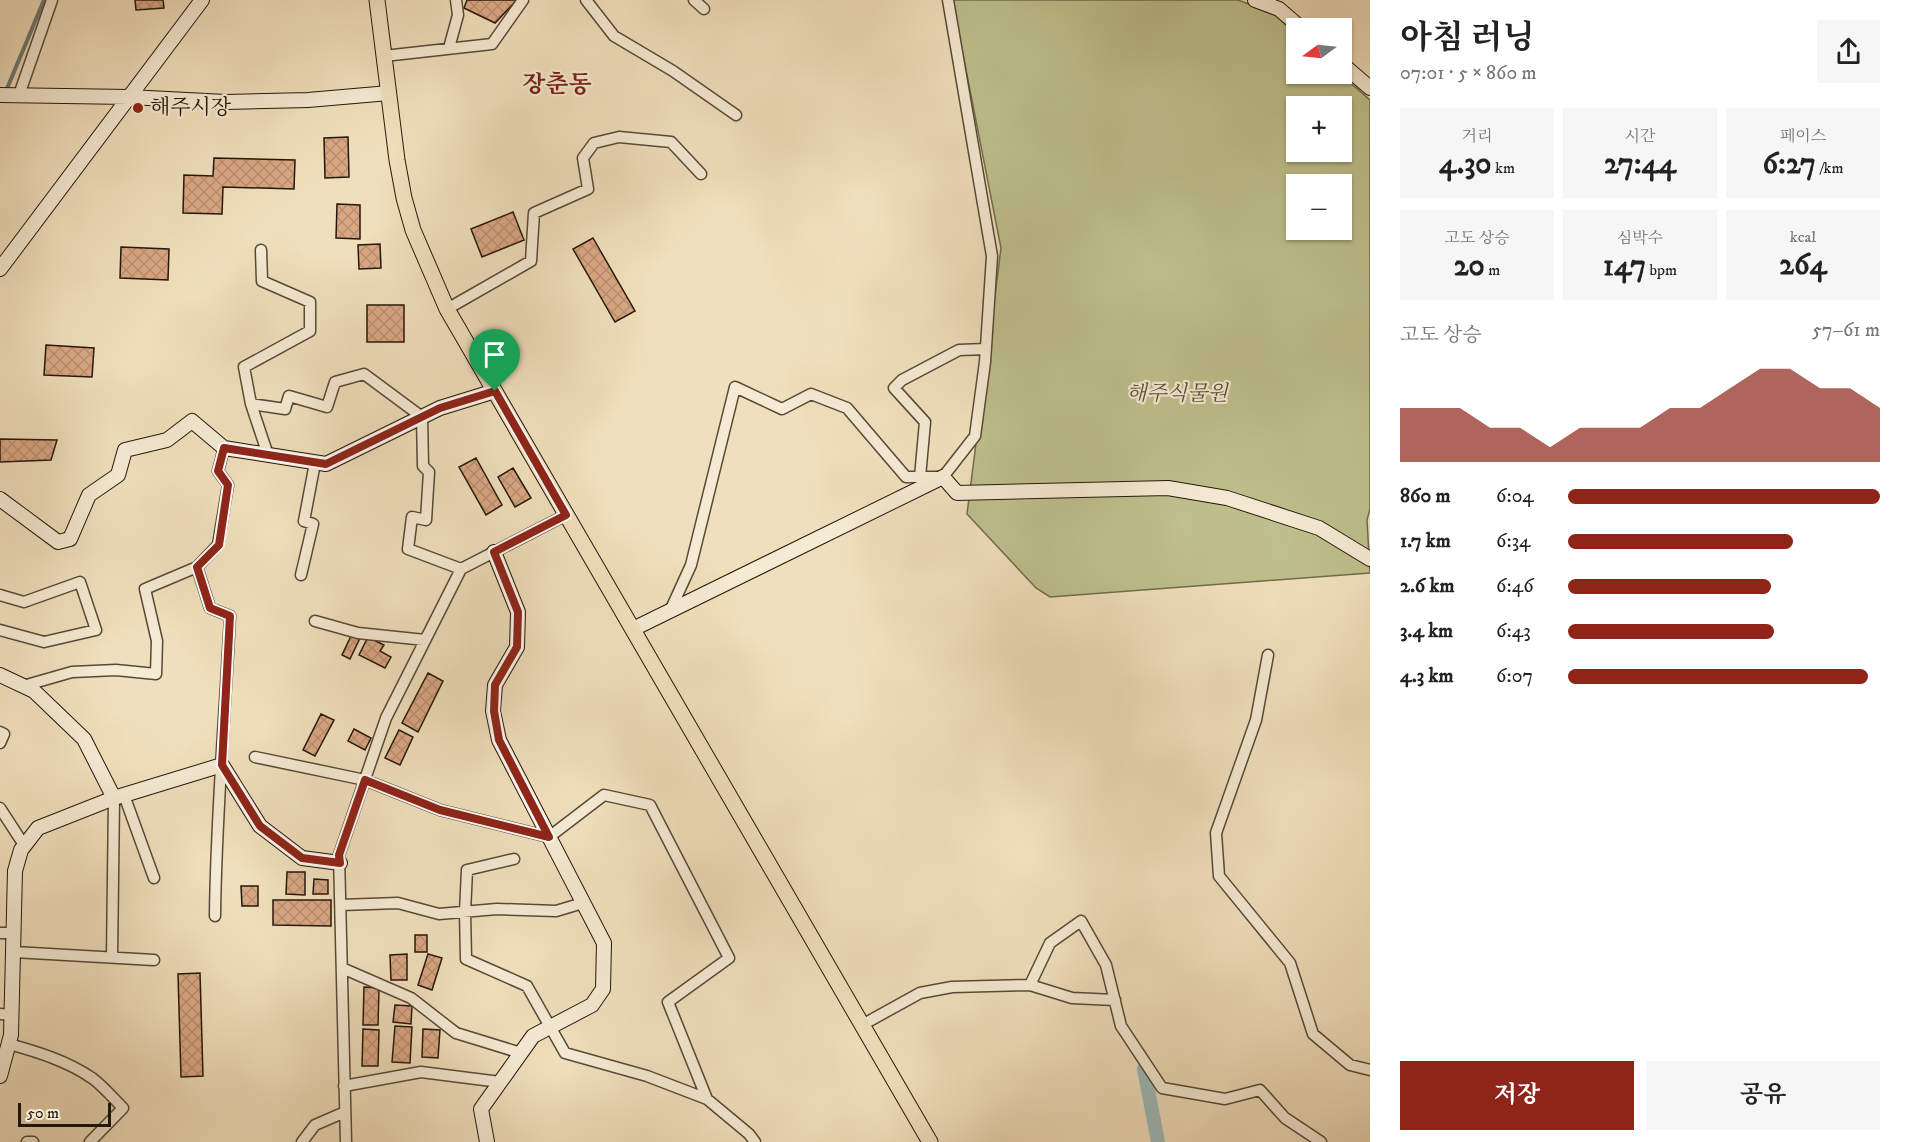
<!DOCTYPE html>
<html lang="ko">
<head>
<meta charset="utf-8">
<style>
	:root { --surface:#fff; --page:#f6f6f6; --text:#222; --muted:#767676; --accent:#8f2418 }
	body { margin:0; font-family:"IM FELL DW Pica","Noto Serif KR",serif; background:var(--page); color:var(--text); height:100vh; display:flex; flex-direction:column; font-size:22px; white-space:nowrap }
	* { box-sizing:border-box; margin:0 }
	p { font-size:20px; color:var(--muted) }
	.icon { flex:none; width:33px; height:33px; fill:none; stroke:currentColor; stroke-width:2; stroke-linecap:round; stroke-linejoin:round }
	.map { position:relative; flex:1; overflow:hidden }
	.panel { display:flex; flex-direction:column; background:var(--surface); width:540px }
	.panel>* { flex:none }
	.needle { width:39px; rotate:255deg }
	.tools { position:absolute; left:1286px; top:18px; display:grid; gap:12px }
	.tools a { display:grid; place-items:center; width:66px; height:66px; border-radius:0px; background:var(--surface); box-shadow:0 2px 4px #0004; font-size:30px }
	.scale { position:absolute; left:18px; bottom:15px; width:93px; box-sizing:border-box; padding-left:6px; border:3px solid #24170b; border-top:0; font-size:16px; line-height:21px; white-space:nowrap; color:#24170b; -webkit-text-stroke:4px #f5ead3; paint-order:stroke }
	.pin { position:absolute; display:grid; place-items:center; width:51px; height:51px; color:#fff; margin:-62px -26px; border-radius:50% 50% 50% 0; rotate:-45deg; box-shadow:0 0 6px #0007 }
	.pin .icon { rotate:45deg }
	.round { display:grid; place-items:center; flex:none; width:63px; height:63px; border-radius:0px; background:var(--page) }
	.head { display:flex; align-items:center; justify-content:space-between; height:102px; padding:0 30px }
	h1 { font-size:33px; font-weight:700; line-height:45px }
	.metrics { display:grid; grid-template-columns:repeat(3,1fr); gap:9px; height:102px; padding:6px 30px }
	.metrics div { display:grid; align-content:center; border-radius:0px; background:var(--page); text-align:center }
	.metrics b { font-size:30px; font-weight:700 }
	.metrics small { font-size:16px; font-weight:400 }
	.metrics p { font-size:16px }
	.chart { height:168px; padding:12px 30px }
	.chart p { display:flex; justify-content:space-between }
	.chart svg { width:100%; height:108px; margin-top:6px; fill:var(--accent); opacity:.7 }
	.primary-button { display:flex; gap:12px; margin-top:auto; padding:12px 30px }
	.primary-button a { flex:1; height:69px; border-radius:0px; background:var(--accent); color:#fff; font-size:24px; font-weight:700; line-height:69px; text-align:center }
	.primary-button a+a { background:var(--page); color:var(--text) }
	ul { padding:0 30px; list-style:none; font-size:20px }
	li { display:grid; grid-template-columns:96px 72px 1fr; align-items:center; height:45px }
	li i { height:15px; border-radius:8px; background:var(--accent) }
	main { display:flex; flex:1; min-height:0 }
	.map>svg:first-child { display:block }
	.garden { fill:#bec08d; stroke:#716c4c; stroke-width:1.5; fill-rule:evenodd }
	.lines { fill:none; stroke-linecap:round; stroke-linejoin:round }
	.stream { stroke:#6d7974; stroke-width:4 }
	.canal { stroke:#9dbaba; stroke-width:14 }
	.building { fill:url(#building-cross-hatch); stroke:#24170b; stroke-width:1.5 }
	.street-casing { stroke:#574937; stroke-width:13 }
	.secondary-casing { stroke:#24170b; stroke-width:16 }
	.primary-casing { stroke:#24170b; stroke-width:17 }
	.street { stroke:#f5ead3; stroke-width:10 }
	.secondary { stroke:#f5ead3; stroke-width:14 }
	.primary { stroke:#f0dfbc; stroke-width:15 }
	.route-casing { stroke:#fff; stroke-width:12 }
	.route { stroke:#8f2418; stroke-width:8 }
	.poi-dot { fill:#8f2418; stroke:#f5ead3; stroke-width:2 }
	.labels { text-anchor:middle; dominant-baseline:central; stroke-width:4.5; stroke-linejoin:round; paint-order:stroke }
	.poi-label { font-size:21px; fill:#24170b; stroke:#f5ead3; text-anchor:start }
	.park-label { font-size:21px; font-style:italic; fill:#5a5238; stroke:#f5ead3 }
	.quarter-label { font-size:24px; font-weight:bold; fill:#7a1f14; stroke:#f5ead3 }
</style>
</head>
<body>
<main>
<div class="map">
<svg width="1370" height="1142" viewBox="0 0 1370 1142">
	<defs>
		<pattern id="building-cross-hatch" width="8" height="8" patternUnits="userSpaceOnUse" patternTransform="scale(1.5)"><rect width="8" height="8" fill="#daa783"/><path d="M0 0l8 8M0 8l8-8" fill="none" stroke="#bb8f70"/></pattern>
	</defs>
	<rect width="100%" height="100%" fill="#f0dfbc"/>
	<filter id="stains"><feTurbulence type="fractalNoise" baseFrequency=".00333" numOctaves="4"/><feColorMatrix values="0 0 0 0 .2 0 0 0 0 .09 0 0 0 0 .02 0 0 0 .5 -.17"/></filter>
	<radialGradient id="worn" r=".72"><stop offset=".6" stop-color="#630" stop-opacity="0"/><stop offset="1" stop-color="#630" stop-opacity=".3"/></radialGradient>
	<!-- garden -->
	<path class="garden" d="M954,0H1238L1273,13L1296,34V74H1340L1370,100V509L1367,520L1370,573L1050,597L1036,588L967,514L1001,248L953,4ZM1296,106H1341V152H1296ZM1296,184H1341V230H1296Z"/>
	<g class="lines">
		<!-- stream -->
		<path class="stream" d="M6,91L44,0"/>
		<!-- canal -->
		<path class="canal" d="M1144,1069L1158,1142"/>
	</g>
	<!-- building -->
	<path class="building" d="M135,0H163L164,8L136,10Z
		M467,0H517L495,23L464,8Z
		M348,137L349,177L325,178L324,138Z
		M214,158L295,160L294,189L223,187L222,214L183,213L184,175L213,176Z
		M337,204L360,205V239L336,238Z
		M513,212L524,240L482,257L471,229Z
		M593,238L635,311L615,322L573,249Z
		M380,244L381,268L359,269L358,245Z
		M121,247L169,249L168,280L120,278Z
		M367,305H404V342H367Z
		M46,345L94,348L92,377L44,375Z
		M0,439L57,440L51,460L0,462Z
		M476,458L502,505L486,515L459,467Z
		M513,468L531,498L515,507L498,477Z
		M352,634L360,638L350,659L342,655Z
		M368,637L384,645L380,651L391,657L385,668L359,655Z
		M428,673L443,681L418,732L402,723Z
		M321,714L334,720L315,756L303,750Z
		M354,729L371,738L365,750L348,741Z
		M399,730L413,737L400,765L385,758Z
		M287,872H305V895L286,894Z
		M314,879L328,880V894H313Z
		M241,886H258V906H242Z
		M273,900H331V926L273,925Z
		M415,935H427V952H415Z
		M407,954V980H391L390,955Z
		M428,954L442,958L432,990L418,985Z
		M200,973L203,1076L181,1077L178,974Z
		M364,987L379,988L378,1025H363Z
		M395,1005L412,1006L411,1024L393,1022Z
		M395,1026L412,1027L410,1063L392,1062Z
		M363,1029L379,1030L378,1066H362Z
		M423,1029L440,1030L438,1058L422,1057Z"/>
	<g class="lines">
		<!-- street casing -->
		<g class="street-casing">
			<path id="street" d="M586,0L614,36L673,71L736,115
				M694,0L704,9
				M449,48L458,15L456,0
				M384,56L492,44L523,0
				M19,95L52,0
				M261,250L262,281L310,302V331L244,367L251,404L268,455
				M447,309L531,261L534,213L588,189L583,158L594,143L619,137L671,142L701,174
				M251,404L285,409L289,396L327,407L335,382L364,374L422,417L423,466L429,472L426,520L412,517L408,549L461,569
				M920,477L925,422L894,388L902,380L959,350L986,349
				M301,575L313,524L304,521L315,463
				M0,595L24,602L80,582L96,630L44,642L0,630
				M670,611L691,565L735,387L782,409L811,394L847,408L906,477H943L975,436L985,362L992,256L948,0
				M315,621L358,633L425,640
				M1268,655L1256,720L1216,833L1219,876L1290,963L1313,1034L1350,1065L1370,1070
				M23,686L72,672L116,670L156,674L157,641L145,589L197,567
				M0,732L4,734L0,743
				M255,757L365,780L440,810L549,837L604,795L650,805L729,958L668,1002L707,1099L749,1134L755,1142
				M124,795L154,878
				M0,808L24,845
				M514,859L467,870L465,912L466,959L527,986L565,1053L647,1076L707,1099
				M341,905L398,903L439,914L497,909L556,911L583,903
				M215,916C216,816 225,716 230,616L210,608L197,567L218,545L228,485L218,471L224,448
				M0,933H14
				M14,952L154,960
				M112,957L114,798
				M342,968L411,998L456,1033L521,1053
				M1030,985L1050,943L1081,921L1106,965L1121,1026L1162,1088L1225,1099L1260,1090L1285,1118L1321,1142
				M0,1014L12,1015
				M862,1025L920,993L952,987L1030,985L1072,998L1115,1000
				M9,1044C38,1052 67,1061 92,1078C103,1086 113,1098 123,1108L90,1142
				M344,1086L421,1072L500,1082
				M27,1142H33
				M302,1142L315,1125L345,1112
				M346,1142L339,855L386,718L461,569L566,515"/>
		</g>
		<!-- secondary casing -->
		<g class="secondary-casing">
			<path id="secondary" d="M1255,0L1279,9L1301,28
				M1341,63L1370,88
				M0,95L129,97L226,102L308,100L389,93
				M0,269L202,0
				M0,499L58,542L70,539L89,495L118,475L125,450L167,440L192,421L224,448L326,464L440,408L495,391
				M633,629L943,477L957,493L1168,488L1227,498L1319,528L1370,559
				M0,675L34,691L84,739L114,798
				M0,1076L11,1035L15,871L21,850L38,828L114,798L222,765L260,826L302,858L340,863
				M487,1142L481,1109L533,1036L592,1005L603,989L604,943L499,740L493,711L495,685L517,647L518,612L494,552"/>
		</g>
		<!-- primary casing -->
		<g class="primary-casing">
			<path id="primary" d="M377,0L397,160L404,198L413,230L447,309L930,1142"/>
		</g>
		<!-- street -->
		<use href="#street" class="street"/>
		<!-- secondary -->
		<use href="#secondary" class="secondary"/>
		<!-- primary -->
		<use href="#primary" class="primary"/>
	</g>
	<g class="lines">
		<!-- route casing -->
		<g class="route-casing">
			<path id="route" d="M495,391L566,515L494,552L518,612L517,647L495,685L494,711L499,740L549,837L440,810L365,780L339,855L340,863L302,858L260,826L222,765L230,616L210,608L197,567L219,545L228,485L218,471L224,448L326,464L440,408Z"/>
		</g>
		<!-- route -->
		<use href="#route" class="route"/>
	</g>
	<!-- markers -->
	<circle class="poi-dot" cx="138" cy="108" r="6"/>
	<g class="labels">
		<!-- poi labels -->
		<g class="poi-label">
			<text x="150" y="108">해주시장</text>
		</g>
		<!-- park labels -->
		<g class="park-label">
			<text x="1177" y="394">해주식물원</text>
		</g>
		<!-- quarter labels -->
		<g class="quarter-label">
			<text x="557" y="85">장춘동</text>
		</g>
	</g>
	<rect width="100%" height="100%" filter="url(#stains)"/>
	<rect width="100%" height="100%" fill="url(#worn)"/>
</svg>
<div class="tools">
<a><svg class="needle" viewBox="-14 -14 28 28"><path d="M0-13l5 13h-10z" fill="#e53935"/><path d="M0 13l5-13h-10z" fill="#767676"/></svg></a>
<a>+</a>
<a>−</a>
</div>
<div class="scale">50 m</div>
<div class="pin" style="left:495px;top:391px;background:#1e9e55"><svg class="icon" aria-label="arrive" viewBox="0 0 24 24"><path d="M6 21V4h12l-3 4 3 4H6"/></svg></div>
</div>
<section class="panel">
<div class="head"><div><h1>아침 러닝</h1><p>07:01 · 5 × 860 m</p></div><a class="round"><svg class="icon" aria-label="share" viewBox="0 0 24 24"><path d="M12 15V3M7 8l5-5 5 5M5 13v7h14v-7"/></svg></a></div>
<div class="metrics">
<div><p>거리</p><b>4.30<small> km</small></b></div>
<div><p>시간</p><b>27:44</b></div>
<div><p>페이스</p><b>6:27<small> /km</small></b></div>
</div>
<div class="metrics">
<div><p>고도 상승</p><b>20<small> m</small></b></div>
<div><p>심박수</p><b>147<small> bpm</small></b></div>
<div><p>kcal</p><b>264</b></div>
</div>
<div class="chart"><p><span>고도 상승</span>57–61 m</p>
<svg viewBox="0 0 160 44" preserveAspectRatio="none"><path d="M0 44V22L10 22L20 22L30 30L40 30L50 38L60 30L70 30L80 30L90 22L100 22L110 14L120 6L130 6L140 14L150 14L160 22V44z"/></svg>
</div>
<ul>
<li><b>860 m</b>6:04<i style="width:100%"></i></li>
<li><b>1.7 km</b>6:34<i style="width:72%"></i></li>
<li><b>2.6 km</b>6:46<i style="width:65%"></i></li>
<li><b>3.4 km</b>6:43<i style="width:66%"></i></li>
<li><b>4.3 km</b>6:07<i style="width:96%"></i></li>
</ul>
<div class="primary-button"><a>저장</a><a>공유</a></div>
</section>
</main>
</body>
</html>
